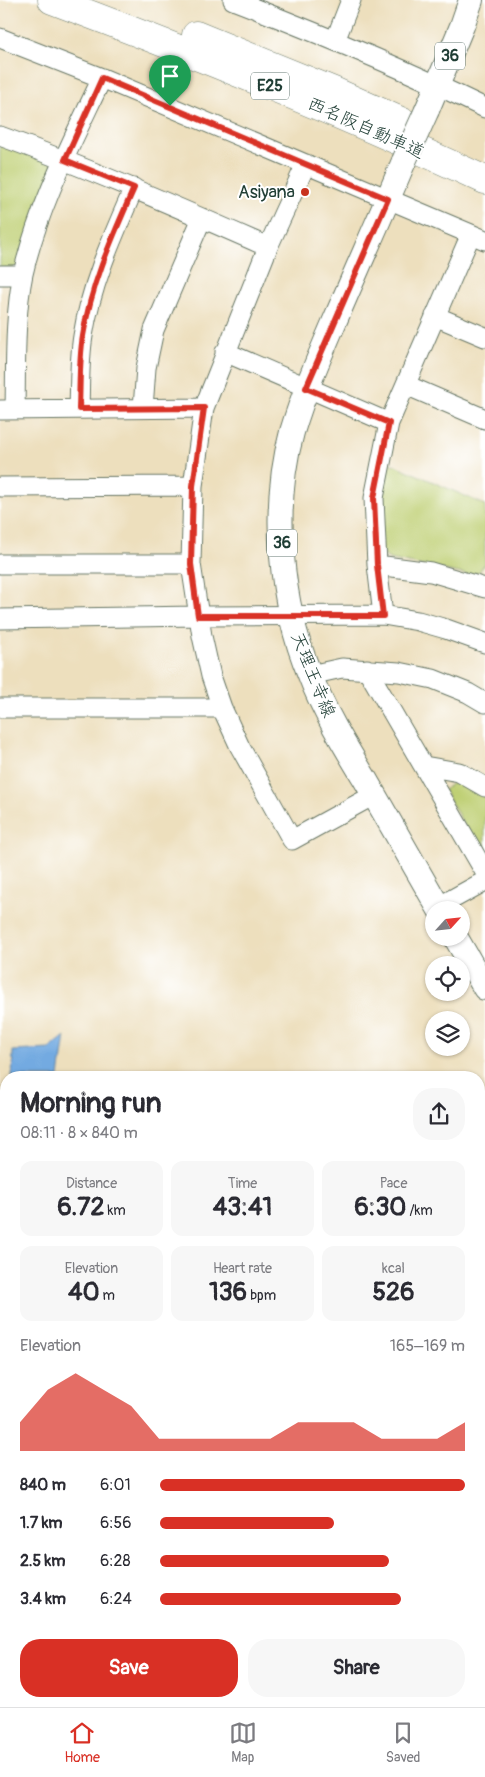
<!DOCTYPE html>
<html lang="en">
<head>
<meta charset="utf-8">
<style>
	:root { --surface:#fff; --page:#f7f7f7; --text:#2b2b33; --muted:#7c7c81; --line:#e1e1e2; --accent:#d93025 }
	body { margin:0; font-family:Pangolin,"Klee One",sans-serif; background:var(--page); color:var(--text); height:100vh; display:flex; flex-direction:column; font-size:19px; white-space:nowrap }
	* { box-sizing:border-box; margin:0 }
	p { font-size:16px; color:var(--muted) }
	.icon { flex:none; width:28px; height:28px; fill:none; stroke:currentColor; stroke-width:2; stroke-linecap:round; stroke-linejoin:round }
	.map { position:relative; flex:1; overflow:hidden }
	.panel { position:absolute; left:0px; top:1071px; width:485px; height:636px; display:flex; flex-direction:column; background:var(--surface); border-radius:20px 20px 0 0; box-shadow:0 1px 4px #0004 }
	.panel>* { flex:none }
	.needle { width:32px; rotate:63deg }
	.buttons { position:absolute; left:425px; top:901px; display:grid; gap:10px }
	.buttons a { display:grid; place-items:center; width:45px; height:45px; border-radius:50%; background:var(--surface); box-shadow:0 1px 4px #0004; font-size:25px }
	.pin { position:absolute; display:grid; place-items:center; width:42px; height:42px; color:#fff; margin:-51px -21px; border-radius:50% 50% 50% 0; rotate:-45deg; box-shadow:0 0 5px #0007 }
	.pin .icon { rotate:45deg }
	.round { display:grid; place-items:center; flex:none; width:52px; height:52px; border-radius:20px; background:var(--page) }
	.head { display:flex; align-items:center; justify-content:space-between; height:85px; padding:0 20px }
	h1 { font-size:28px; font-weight:800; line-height:38px }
	.stats { display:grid; grid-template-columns:repeat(3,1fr); gap:8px; height:85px; padding:5px 20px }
	.stats div { display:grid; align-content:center; border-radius:12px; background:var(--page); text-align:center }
	.stats b { font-size:25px; font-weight:800 }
	.stats small { font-size:14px; font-weight:400 }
	.stats p { font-size:14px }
	.chart { height:140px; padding:10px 20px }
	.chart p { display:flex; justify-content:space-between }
	.chart svg { width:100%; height:90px; margin-top:5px; fill:var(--accent); opacity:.7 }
	.cta { display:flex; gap:10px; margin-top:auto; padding:10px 20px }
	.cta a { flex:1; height:58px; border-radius:20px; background:var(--accent); color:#fff; font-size:20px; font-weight:800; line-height:58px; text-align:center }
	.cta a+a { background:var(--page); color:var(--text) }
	ul { padding:0 20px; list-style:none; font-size:16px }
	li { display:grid; grid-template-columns:80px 60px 1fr; align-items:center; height:38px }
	li i { height:12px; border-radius:6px; background:var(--accent) }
	.tabs { display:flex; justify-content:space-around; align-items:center; height:70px; border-top:1px solid var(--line); background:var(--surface); font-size:14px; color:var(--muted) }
	.tabs a { display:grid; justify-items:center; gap:2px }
	.tabs .on { color:var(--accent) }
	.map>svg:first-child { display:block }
	.green { fill:#becf72; stroke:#6e8653 }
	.water { fill:#73aae1; stroke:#49748a }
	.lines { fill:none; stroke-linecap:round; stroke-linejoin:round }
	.minor-casing { stroke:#677664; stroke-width:21 }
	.major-casing { stroke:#677664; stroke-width:26 }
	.highway-casing { stroke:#677664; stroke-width:29 }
	.path { stroke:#677664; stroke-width:2.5; stroke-dasharray:4 4; stroke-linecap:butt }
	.minor { stroke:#fff; stroke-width:19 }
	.major { stroke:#fff; stroke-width:24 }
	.highway { stroke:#fff; stroke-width:28 }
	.major-bridge-casing { stroke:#677664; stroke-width:26; stroke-linecap:butt }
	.major-bridge { stroke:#fff; stroke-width:24 }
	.route-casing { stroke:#fff; stroke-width:10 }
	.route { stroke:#d93025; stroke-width:6 }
	.poi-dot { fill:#c8321e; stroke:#fff; stroke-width:2 }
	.labels { text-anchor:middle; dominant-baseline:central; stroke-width:4; stroke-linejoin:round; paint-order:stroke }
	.shield { fill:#fff; stroke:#627771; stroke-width:1 }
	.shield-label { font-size:16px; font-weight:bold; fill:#1f3d34 }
	.street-label { font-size:18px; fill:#1f3d34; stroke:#fff }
	.poi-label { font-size:18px; fill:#1f3d34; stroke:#fff; text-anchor:end }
</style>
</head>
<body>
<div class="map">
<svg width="485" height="1707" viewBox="0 0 485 1707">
	<rect width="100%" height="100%" fill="#fff"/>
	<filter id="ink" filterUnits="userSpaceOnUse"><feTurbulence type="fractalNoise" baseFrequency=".02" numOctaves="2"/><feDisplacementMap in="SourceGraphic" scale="10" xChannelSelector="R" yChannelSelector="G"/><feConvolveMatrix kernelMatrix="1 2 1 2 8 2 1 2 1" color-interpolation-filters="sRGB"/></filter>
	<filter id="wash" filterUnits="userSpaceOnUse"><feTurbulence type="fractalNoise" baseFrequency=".0096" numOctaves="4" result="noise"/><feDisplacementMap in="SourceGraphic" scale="20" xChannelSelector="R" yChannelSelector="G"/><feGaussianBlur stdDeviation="1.12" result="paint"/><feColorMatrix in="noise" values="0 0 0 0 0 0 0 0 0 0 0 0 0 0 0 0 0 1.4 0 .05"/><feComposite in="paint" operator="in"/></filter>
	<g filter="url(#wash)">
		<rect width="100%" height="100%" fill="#eddfbd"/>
		<!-- green -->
		<path class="green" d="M0,142L50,160L54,168L20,263L14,268H0Z
			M386,461L485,505V563L479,572L469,575L389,559L380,552V507Z
			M458,779L485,795V861L444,790Z"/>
		<!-- water -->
		<path class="water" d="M65,1036L59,1077H12L13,1051L49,1049Z
			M99,1701H169L180,1707H100Z"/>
	</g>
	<g filter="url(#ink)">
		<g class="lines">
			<!-- minor casing -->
			<g class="minor-casing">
				<path id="minor" d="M233,0C318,33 403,68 485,108
					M0,38L102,78L485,240
					M335,41L351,0
					M0,136C91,169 179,208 268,247
					M306,164L268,247L204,408L193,486L191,564L202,636L211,676L222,708L240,747L292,840L374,795
					M0,275H23
					M435,316L485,337
					M225,352L389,423
					M406,385L485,419
					M143,408L146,368L154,330L202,218
					M79,409C80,385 79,360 83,336C91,284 113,236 134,188
					M0,410L204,408
					M15,410C16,367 14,317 23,274C38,207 73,140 102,78
					M0,487L193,486
					M0,564H191
					M377,565L431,572L485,588
					M383,615L377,565L374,498L389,423L471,234
					M0,619L198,616L383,615L418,621L446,629L485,643
					M367,669L485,872
					M310,675L342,668L399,672L433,679L468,693L485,703
					M0,708H222
					M424,766L459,772L485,787
					M438,907L485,881
					M0,1342L3,1343L0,1349
					M479,1479L485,1483
					M0,1596L6,1594
					M61,1701L62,1707"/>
			</g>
			<!-- major casing -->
			<g class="major-casing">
				<path id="major" d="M427,110L462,26L471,0
					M404,161C381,216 356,271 333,325C318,360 303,395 292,432C271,508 280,603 310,675C324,712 345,746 365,779C390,823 415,866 440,910
					M456,938L485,988"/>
			</g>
			<!-- highway casing -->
			<g class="highway-casing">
				<path id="highway" d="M52,0C198,55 343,114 485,180
					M196,35L336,92L414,127"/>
			</g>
			<!-- path -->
			<path class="path" d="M0,1272L6,1276"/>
			<!-- minor -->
			<use href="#minor" class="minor"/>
			<!-- major -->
			<use href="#major" class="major"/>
			<!-- highway -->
			<use href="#highway" class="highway"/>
			<!-- major-bridge casing -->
			<g class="major-bridge-casing">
				<path id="major-bridge" d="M404,161L427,110"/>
			</g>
			<!-- major-bridge -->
			<use href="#major-bridge" class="major-bridge"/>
		</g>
	</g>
	<g class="lines" filter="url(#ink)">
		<!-- route casing -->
		<g class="route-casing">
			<path id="route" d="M102,78L388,199L306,388L389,423L374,498L377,565L383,616H198L191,564L193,486L204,408L79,409C80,385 79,360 83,336C91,284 113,236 134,188L65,160Z"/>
		</g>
		<!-- route -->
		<use href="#route" class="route"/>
	</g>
	<!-- markers -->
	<circle class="poi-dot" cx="305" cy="192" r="5"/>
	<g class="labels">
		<!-- shield labels -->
		<g class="shield">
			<rect x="435" y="42.5" width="30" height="27" rx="4"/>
			<rect x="251" y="72.5" width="38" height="27" rx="4"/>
			<rect x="267" y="529.5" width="30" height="27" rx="4"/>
		</g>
		<g class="shield-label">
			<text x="450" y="56">36</text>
			<text x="270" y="86">E25</text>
			<text x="282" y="543">36</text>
		</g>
		<!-- street labels -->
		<g class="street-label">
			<text transform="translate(366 128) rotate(24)">西名阪自動車道</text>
			<text transform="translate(313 675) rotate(68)">天理王寺線</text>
		</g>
		<!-- poi labels -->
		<g class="poi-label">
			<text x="295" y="192">Asiyana</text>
		</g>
	</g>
</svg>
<div class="buttons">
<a><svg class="needle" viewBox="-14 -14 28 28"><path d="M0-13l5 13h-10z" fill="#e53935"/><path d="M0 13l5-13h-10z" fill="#7c7c81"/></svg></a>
<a><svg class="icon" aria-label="locate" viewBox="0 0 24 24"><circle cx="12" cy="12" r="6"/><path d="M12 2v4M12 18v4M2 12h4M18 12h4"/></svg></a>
<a><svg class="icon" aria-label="layers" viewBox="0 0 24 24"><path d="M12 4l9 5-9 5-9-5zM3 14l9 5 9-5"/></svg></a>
</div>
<div class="pin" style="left:170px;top:106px;background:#1e9e55"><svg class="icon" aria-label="arrive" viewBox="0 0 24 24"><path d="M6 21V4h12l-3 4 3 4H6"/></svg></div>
<section class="panel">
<div class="head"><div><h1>Morning run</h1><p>08:11 · 8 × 840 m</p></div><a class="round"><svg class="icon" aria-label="share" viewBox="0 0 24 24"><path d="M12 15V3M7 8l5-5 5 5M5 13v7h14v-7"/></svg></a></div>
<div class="stats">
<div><p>Distance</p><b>6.72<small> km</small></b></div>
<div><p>Time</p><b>43:41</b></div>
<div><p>Pace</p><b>6:30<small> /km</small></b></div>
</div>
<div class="stats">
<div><p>Elevation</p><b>40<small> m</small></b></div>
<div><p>Heart rate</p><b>136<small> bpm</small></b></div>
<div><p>kcal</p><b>526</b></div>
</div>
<div class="chart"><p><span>Elevation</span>165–169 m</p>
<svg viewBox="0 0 160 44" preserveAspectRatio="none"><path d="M0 44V30L10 14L20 6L30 14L40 22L50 38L60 38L70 38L80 38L90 38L100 30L110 30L120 30L130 38L140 38L150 38L160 30V44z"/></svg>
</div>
<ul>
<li><b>840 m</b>6:01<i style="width:100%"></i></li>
<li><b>1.7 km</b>6:56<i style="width:57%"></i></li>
<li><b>2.5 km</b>6:28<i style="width:75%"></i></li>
<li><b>3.4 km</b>6:24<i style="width:79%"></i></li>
</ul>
<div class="cta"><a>Save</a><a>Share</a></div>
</section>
</div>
<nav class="tabs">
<a class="on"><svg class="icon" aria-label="home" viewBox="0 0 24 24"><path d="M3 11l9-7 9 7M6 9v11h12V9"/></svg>Home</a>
<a><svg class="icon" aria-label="map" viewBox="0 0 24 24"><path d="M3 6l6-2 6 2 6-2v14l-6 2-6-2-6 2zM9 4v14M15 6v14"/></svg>Map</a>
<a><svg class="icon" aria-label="saved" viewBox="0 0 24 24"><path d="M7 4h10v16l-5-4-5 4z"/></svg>Saved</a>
</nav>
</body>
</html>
